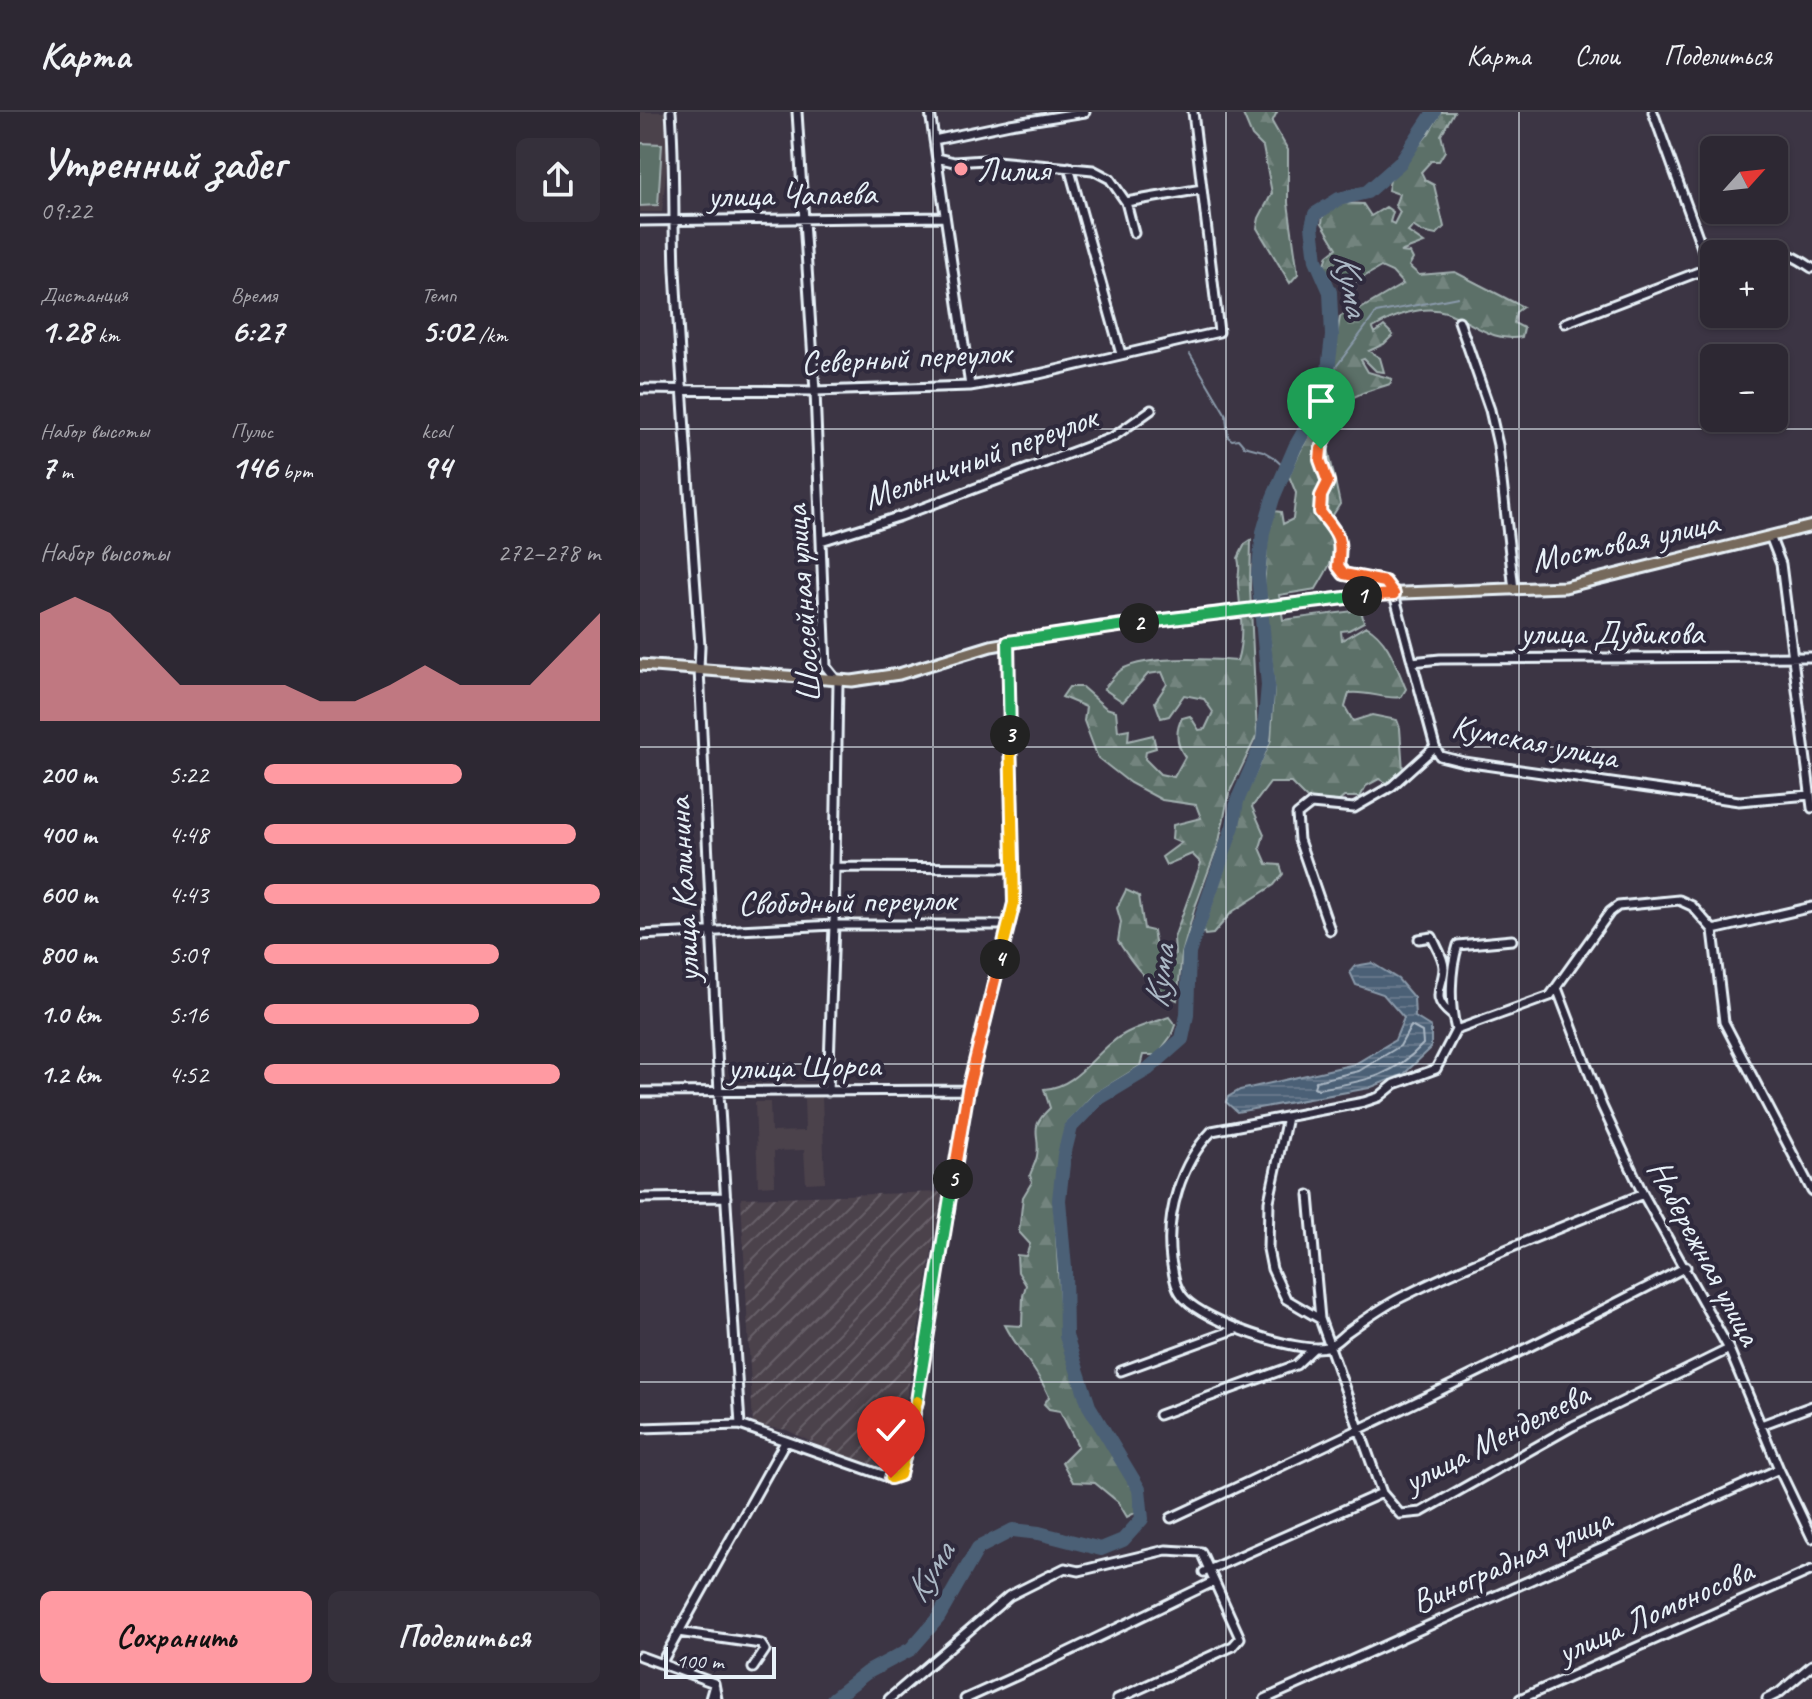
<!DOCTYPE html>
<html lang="ru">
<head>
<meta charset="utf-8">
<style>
	:root { --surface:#2d2833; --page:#35303b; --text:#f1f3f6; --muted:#a7a6ac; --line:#48444e; --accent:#ff9aa2 }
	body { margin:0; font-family:Caveat,sans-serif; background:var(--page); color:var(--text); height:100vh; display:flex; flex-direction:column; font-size:30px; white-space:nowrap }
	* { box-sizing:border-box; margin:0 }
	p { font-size:26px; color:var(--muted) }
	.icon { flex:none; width:44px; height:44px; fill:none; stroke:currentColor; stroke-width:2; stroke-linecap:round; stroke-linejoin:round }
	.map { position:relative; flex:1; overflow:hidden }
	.panel { display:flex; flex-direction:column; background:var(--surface); width:640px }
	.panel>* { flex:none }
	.needle { width:52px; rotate:63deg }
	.buttons { position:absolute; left:1060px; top:24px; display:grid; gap:16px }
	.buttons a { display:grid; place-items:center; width:88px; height:88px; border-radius:12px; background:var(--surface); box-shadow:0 2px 6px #0004,0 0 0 2px var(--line); font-size:40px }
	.scale { position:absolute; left:24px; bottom:20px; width:112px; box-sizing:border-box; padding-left:8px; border:4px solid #e8f1f8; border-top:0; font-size:22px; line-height:28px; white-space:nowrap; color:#e8f1f8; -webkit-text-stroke:6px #2f2a3d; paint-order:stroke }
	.pin { position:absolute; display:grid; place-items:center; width:68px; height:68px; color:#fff; margin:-82px -34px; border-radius:50% 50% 50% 0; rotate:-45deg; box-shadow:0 0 8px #0007 }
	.pin .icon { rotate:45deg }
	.km { position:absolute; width:40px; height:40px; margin:-20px; border-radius:50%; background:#222; color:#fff; font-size:22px; line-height:40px; text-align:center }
	.round { display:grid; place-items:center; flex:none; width:84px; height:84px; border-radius:12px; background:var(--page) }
	.summary { display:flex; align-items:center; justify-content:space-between; height:136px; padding:0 40px }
	h1 { font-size:44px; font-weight:700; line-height:60px }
	.metrics { display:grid; grid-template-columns:repeat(3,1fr); gap:12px; height:136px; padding:8px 40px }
	.metrics div { display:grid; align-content:center }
	.metrics b { font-size:34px; font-weight:700 }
	.metrics small { font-size:22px; font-weight:400 }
	.metrics p { font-size:22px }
	.chart { height:224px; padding:16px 40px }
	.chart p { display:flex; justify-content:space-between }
	.chart svg { width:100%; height:144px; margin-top:8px; fill:var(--accent); opacity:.7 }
	.button { display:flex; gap:16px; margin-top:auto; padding:16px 40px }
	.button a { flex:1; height:92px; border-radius:12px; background:var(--accent); color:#111; font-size:32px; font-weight:700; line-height:92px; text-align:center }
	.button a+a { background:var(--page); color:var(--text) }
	ul { padding:0 40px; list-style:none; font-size:26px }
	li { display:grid; grid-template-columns:128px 96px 1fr; align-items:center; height:60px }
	li i { height:20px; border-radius:10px; background:var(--accent) }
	header { display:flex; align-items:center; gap:48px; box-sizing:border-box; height:112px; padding:0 40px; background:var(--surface); border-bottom:2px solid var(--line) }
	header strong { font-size:38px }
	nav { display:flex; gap:44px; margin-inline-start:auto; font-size:28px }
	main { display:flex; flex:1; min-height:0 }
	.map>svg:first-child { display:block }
	.built { fill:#4c424c }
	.industrial { fill:url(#industrial-furrows) }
	.forest { fill:url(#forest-firs); stroke:#a2b0b0; stroke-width:2 }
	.pitch { fill:#5c6f68; stroke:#a2b0b0; stroke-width:2 }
	.water { fill:url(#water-rules); stroke:#8a9aaa; stroke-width:2 }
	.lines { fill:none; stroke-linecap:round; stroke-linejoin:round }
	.shore { stroke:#aab7c4; stroke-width:2 }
	.stream { stroke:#8a9aaa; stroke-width:2 }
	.river { stroke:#4c6076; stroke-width:14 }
	.minor-casing { stroke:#e8f1f8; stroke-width:13 }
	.major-casing { stroke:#e8f1f8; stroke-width:15 }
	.minor { stroke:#2f2a3d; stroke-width:7 }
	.major { stroke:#76695c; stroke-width:9 }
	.split-1-casing { stroke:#fff; stroke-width:16 }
	.split-2-casing { stroke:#fff; stroke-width:16 }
	.split-3-casing { stroke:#fff; stroke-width:16 }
	.split-4-casing { stroke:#fff; stroke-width:16 }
	.split-5-casing { stroke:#fff; stroke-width:16 }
	.split-6-casing { stroke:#fff; stroke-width:16 }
	.split-7-casing { stroke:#fff; stroke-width:16 }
	.split-1 { stroke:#f0652b; stroke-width:10 }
	.split-2 { stroke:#22a559; stroke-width:10 }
	.split-3 { stroke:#22a559; stroke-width:10 }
	.split-4 { stroke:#f5b400; stroke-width:10 }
	.split-5 { stroke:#f0652b; stroke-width:10 }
	.split-6 { stroke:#22a559; stroke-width:10 }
	.split-7 { stroke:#f5b400; stroke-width:10 }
	.grid { fill:none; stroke:#e8f1f8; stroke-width:2; stroke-opacity:0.55 }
	.poi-dot { fill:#ff9aa2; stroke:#2f2a3d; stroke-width:3 }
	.labels { text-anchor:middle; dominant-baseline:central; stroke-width:8; stroke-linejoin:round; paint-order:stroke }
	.poi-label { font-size:34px; fill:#e8f1f8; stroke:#2f2a3d; text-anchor:start }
	.street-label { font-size:34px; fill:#e8f1f8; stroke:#2f2a3d }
	.water-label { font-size:36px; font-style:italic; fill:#aab7c4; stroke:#2f2a3d }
</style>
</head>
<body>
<header>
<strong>Карта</strong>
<nav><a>Карта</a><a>Слои</a><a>Поделиться</a></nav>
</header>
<main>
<section class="panel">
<div class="summary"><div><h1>Утренний забег</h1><p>09:22</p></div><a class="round"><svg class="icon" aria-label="share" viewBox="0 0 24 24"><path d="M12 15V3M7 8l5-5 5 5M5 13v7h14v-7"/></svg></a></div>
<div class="metrics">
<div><p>Дистанция</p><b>1.28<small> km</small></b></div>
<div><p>Время</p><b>6:27</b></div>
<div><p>Темп</p><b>5:02<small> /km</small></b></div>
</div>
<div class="metrics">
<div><p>Набор высоты</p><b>7<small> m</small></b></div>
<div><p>Пульс</p><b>146<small> bpm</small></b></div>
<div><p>kcal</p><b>94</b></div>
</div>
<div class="chart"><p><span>Набор высоты</span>272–278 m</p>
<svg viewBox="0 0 160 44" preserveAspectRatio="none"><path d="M0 44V11L10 6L20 11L30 22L40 33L50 33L60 33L70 33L80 38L90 38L100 33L110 27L120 33L130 33L140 33L150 22L160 11V44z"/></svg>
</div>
<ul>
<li><b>200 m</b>5:22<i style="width:59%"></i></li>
<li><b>400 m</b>4:48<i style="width:93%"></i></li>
<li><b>600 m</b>4:43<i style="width:100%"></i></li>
<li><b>800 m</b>5:09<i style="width:70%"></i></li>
<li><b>1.0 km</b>5:16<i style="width:64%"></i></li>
<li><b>1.2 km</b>4:52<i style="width:88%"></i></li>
</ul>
<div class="button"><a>Сохранить</a><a>Поделиться</a></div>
</section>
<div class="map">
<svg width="1172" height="1587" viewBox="0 0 1172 1587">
	<defs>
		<pattern id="industrial-furrows" width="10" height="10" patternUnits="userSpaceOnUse" patternTransform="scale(2)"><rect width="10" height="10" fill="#4c424c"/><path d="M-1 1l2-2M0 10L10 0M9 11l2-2" fill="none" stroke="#665e67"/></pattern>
		<pattern id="forest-firs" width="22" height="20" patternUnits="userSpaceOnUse" patternTransform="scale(2)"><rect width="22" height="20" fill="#5c6f68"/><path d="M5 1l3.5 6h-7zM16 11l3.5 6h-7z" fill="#73847e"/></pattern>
		<pattern id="water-rules" width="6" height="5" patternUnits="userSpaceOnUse" patternTransform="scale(2)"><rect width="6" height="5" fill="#4c6076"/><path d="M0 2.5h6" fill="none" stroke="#66778a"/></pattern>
	</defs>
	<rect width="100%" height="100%" fill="#3c3544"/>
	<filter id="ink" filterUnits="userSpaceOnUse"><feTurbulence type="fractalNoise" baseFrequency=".0125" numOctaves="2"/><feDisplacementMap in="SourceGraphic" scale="16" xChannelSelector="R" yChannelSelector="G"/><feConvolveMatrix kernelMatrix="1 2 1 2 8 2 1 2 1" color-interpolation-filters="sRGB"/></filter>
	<g filter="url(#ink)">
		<!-- built -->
		<path class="built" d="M0,0H24L28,42L22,100H0Z
			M164,985H182L185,1070L166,1071L164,1038L134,1039L135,1073L118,1074L115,990H130L131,1020L165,1019Z"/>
		<!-- industrial -->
		<path class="industrial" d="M302,1080L254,1359L183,1336L147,1318L113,1313L101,1086Z"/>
		<!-- forest -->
		<path class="forest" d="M602,0H637L632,10L648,38V91L658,162L650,171L617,116L619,106L632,81L623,35L612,24Z
			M801,0H814L801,23L805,39L799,49H791L781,60L785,68L794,73L804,115L796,123L782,120L773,114L768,120L784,131L760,140L770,141L773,147L769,154L779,163L815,160L883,195L876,200L874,211L884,216L882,225C852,231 833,210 806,200C783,192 753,204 733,216L735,221L744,214L753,223L744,232L729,239L740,246L744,260L736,259L724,247L721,248L728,260L752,267L750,272C710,285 706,283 685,322L700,392L686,414C706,433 687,458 676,477L639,483L643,508L721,498L724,510L709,518L701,519L702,528L726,514C749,527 756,554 766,577L761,585C746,588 729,579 709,581L705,595L713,609L732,603L757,608L760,616L763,659L748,672L739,667L726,674L720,685H704L698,690L669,689L651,671H630L612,695L624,722L620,736L627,752L640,753L643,762L634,773L592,800L573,822L565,823L563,818L597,719L601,692L631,628L634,573L624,475L629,406L634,399L641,400L643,412L653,407L656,381L649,364C658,340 672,320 682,297C695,267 694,236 700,205L710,197L717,199L763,172L752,160L741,155L715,170L716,177L710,181L701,172L705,166L697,160L689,163L684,155L688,143L697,136L682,111L683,104L701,91L723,92L731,104L746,95L753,100L750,110L754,112L760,100L755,93L759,82L748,78L750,68L789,21Z
			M611,428L610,476L617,623L589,681L579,730L554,798L542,842L537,888C511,876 493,853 478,829L481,810L477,796L486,778L499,784L504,817L513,819L517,838L530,849L535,842L534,826L561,751L552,742L526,753L522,745L541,731L532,727L533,713L561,706L556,693L522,688L490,671L458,646L444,609L446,595L422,585L429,575H442L466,596L476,599L478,619L489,617L488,629L513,623L516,636L506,639L505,647L520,662L534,665L545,645C536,632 535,619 542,606L550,604L559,618L565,617L573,600L564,587L544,583L529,604L521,606L515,590L527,572L522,560L508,562L483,590L464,577C469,571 475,562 481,558C504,543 569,547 597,549C605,523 600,497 598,471C598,460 601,458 598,446L605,432Z
			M529,905L535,913L531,924L517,943H503L500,954L453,983L426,1012L419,1044L414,1088L422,1226L445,1296L495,1378L497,1400L487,1405L478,1390L455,1371L433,1370L422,1350L438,1334L420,1299L409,1297L404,1292L409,1285C399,1259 378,1239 365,1213L382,1214L383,1184L386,1173L378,1160L377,1143L386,1144L390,1132L379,1120L383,1085L392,1070L390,1063C392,1057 396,1050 397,1044C401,1020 387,1018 410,996L404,977C440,975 456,936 486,921C499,914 515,910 529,905Z"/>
		<!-- pitch -->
		<path class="pitch" d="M0,31L22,32L18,93L0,94Z"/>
		<!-- water -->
		<path class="water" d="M732,851L758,867L774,886L775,905L791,915V936L764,962L729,976L597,1000L586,990L588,985L600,978L715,952L755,928L764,906L743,882L716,873L710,860L715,854Z"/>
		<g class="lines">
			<!-- shore -->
			<path class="shore" d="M771,914L782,920L783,932C751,967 722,969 678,977L674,975L676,969L719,959L760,934Z"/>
			<!-- stream -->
			<path class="stream" d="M550,242L586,303L588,325L592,328L598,327L604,334L623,339L633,345L646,357
				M687,267L736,201L818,185"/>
			<!-- river -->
			<path class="river" d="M193,1587L226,1561L271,1537L298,1506L338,1436L373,1418L399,1421L461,1437L483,1428L502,1407L499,1377L449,1294L426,1224L425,1156L419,1088L424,1043L431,1015L458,987L508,957L542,927L547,903L549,841L593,714L597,689L623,629L628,573L618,463L623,420L633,386L655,335L678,295L687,267L692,224L690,180L676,148L672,114L675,102L699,87L727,80L760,51L794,0"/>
			<!-- minor casing -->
			<g class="minor-casing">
				<path id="minor" d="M31,0C35,53 33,105 35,158C42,283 51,409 60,534L59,557L79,981L100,1313
					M157,0L175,279L186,555L198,570L194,813L188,980
					M290,0L330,274
					M1013,0L1069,155
					M294,28L370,12L445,0
					M297,46L314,50L345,48L453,58L470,67L486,90L562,77
					M429,55L481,242
					M486,90L494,121
					M0,109L305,105
					M1123,142C1143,137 1156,145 1172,156
					M819,209L850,298L858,333L874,478
					M925,211L1074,154
					M0,277L175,279L330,274L399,262L579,220L553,0
					M694,312C680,338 679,341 688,370L681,384L680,400C697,421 703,425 698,454L704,462L745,470L754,482L795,635
					M1130,424L1141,452L1172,696
					M181,429L261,404L473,325L511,298
					M772,550L800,547L1172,545
					M194,755L373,756
					M690,818L659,728L657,703L671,692L714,696L752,674L795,635L800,644L824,650L1099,689L1170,683
					M1073,818L1084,910L1172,1079
					M0,823L194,813H368
					M779,827L792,825C796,834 804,846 804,856C803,877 789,885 812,903
					M872,828L818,833C810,858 809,893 816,918L796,957L755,972L739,985L724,990L572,1019C541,1051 525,1102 531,1148C534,1162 534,1176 545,1187C565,1209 657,1242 686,1235C694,1233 700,1226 706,1221C724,1208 742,1195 762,1185C840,1146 923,1115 1003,1082
					M917,876L962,994L1003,1082L1089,1237L1139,1357L1172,1426
					M816,918L910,884L970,800L978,794L1039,788L1052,794L1073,818L1172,795
					M0,980L328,978
					M647,1005L629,1089L628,1137L632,1157L646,1187L680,1207
					M669,1083L680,1207L742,1381
					M0,1086L86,1085
					M481,1259L596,1217
					M519,1303L656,1253L674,1236
					M1121,1313L1172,1294
					M0,1316L100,1313L251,1366L260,1363L276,1293L328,978L374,791L368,530
					M531,1406C704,1325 876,1244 1046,1155
					M564,1460L742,1381L760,1402L781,1400L933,1314L1089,1237
					M38,1520L121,1532L125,1538L113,1556
					M0,1544L74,1571L77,1587
					M22,1550L145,1330
					M70,1587L74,1573
					M249,1587L369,1484L425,1456L439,1459L526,1438L561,1440L600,1526L593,1534L477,1587
					M325,1587L407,1550L573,1470
					M625,1587L1139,1357
					M880,1587L1172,1458
					M1127,1587L1139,1581L1172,1553"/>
			</g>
			<!-- major casing -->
			<g class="major-casing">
				<path id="major" d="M0,553L212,569L259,562L351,534L462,515L737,482L925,475L1172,414"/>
			</g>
			<!-- minor -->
			<use href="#minor" class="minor"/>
			<!-- major -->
			<use href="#major" class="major"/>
		</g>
	</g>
	<g class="lines" filter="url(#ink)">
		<!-- split-1 casing -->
		<g class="split-1-casing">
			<path id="split-1" d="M681,337L680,348L688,370L681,384L680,400C697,421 703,425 698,454L704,462L745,470L754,482L722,484"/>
		</g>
		<!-- split-2 casing -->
		<g class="split-2-casing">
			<path id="split-2" d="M499,511L722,484"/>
		</g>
		<!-- split-3 casing -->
		<g class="split-3-casing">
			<path id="split-3" d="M370,623L368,530L499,511"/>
		</g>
		<!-- split-4 casing -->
		<g class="split-4-casing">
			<path id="split-4" d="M360,847L374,791L370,623"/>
		</g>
		<!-- split-5 casing -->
		<g class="split-5-casing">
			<path id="split-5" d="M313,1067L328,978L360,847"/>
		</g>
		<!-- split-6 casing -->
		<g class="split-6-casing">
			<path id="split-6" d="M277,1289L313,1067"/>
		</g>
		<!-- split-7 casing -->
		<g class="split-7-casing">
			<path id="split-7" d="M251,1366L260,1363L277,1289"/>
		</g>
		<!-- split-1 -->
		<use href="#split-1" class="split-1"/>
		<!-- split-2 -->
		<use href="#split-2" class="split-2"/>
		<!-- split-3 -->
		<use href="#split-3" class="split-3"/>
		<!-- split-4 -->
		<use href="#split-4" class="split-4"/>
		<!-- split-5 -->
		<use href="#split-5" class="split-5"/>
		<!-- split-6 -->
		<use href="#split-6" class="split-6"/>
		<!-- split-7 -->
		<use href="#split-7" class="split-7"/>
	</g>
	<!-- grid -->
	<path class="grid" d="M293,0V1587M586,0V1587M879,0V1587M0,317H1172M0,635H1172M0,952H1172M0,1270H1172"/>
	<!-- markers -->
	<circle class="poi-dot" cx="321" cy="57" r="8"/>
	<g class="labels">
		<!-- poi labels -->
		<g class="poi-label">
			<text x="337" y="57">Лилия</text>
		</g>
		<!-- street labels -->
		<g class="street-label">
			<text transform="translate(152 82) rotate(-1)">улица Чапаева</text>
			<text transform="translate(266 245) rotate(-3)">Северный переулок</text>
			<text transform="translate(340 345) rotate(-20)">Мельничный переулок</text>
			<text transform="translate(985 429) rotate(-12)">Мостовая улица</text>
			<text transform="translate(162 492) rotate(-94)">Шоссейная улица</text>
			<text x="972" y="520">улица Дубикова</text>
			<text transform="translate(895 629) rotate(11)">Кумская улица</text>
			<text transform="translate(43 778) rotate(-93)">улица Калинина</text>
			<text transform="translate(207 789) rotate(-1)">Свободный переулок</text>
			<text transform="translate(164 954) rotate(-1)">улица Щорса</text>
			<text transform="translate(1065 1140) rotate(62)">Набережная улица</text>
			<text transform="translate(856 1325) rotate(-27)">улица Менделеева</text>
			<text transform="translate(871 1448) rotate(-24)">Виноградная улица</text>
			<text transform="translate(1015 1499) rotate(-24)">улица Ломоносова</text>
		</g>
		<!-- water labels -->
		<g class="water-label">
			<text transform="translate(712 172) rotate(79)">Кума</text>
			<text transform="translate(519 865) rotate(-83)">Кума</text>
			<text transform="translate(289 1460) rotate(-58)">Кума</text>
		</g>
	</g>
</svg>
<div class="buttons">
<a><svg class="needle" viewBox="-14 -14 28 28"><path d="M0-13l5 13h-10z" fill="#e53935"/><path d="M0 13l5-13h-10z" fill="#a7a6ac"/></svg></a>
<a>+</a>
<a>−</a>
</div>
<div class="scale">100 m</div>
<div class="pin" style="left:681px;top:337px;background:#1e9e55"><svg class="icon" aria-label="arrive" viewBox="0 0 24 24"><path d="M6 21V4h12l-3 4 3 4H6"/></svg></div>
<div class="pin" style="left:251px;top:1366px;background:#d93025"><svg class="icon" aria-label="check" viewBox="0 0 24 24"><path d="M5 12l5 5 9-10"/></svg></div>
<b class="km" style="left:722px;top:484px">1</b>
<b class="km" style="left:499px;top:511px">2</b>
<b class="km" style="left:370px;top:623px">3</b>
<b class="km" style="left:360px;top:847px">4</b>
<b class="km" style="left:313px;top:1067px">5</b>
</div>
</main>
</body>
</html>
